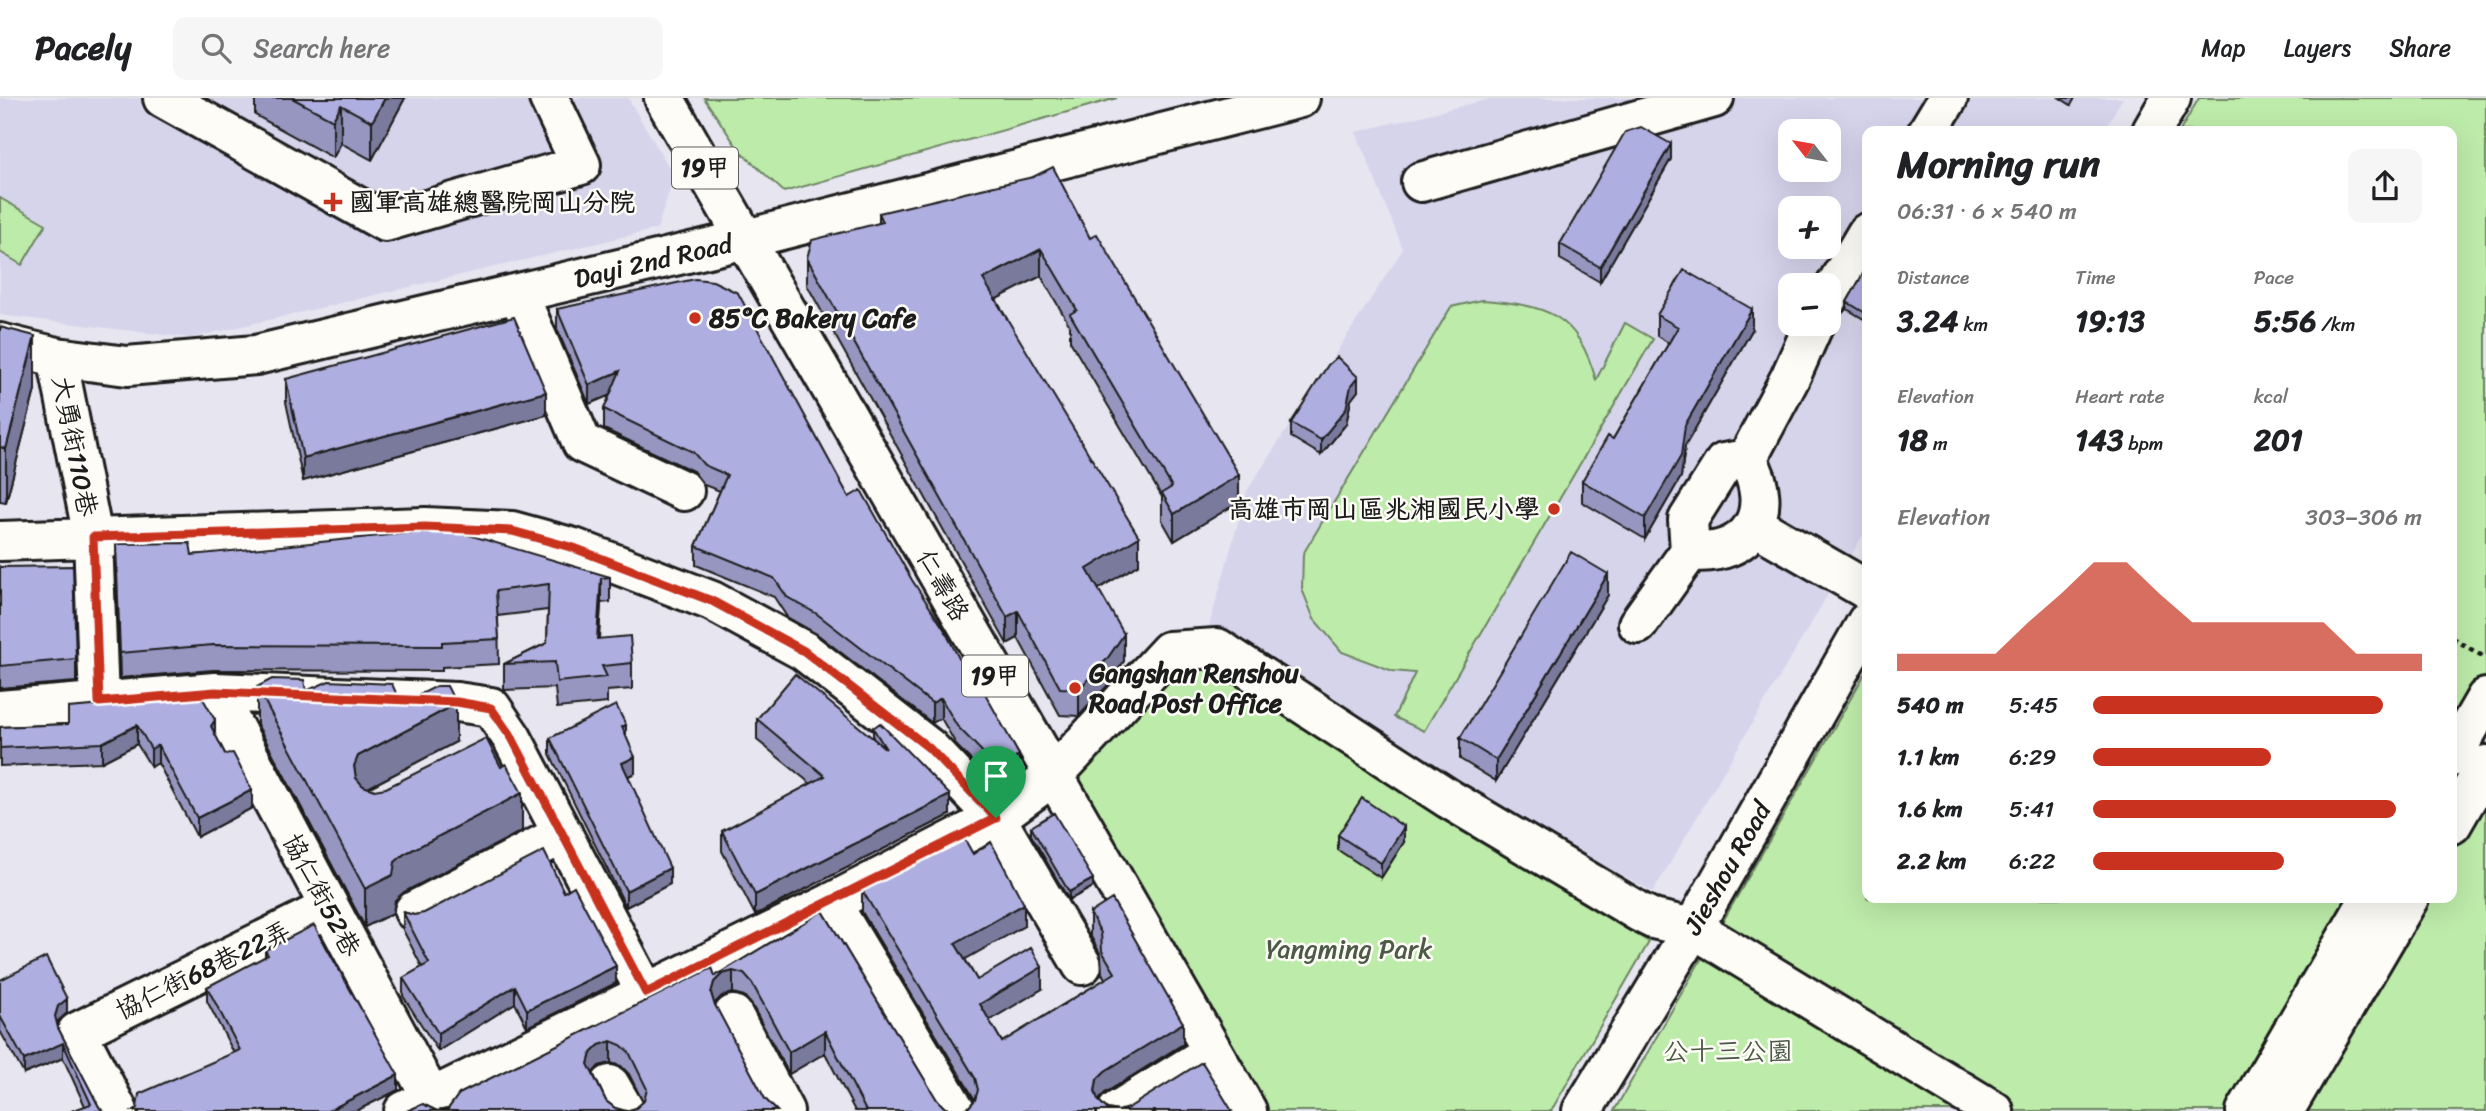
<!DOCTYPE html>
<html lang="en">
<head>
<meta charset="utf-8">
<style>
	:root { --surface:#fff; --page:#f6f6f6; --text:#202124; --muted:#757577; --line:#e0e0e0; --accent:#c8321e }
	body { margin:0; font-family:Sriracha,"LXGW WenKai TC",sans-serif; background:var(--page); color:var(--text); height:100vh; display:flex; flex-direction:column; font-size:26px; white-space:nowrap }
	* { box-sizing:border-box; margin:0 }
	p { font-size:23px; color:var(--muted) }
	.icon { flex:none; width:38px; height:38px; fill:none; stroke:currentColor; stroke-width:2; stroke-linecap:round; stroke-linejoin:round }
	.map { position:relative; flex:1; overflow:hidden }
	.sheet { position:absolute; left:1862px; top:28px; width:595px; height:777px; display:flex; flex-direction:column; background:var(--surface); border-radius:14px; box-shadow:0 7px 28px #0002 }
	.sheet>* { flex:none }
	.needle { width:46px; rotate:301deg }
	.controls { position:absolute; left:1778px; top:21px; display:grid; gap:14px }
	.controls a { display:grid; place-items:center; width:63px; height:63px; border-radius:14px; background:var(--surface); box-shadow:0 7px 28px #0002; font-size:35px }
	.pin { position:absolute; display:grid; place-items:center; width:60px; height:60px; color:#fff; margin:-72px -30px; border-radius:50% 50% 50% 0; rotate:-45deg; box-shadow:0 0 7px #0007 }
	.pin .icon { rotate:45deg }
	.round { display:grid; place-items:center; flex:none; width:74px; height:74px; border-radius:14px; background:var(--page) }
	.headline { display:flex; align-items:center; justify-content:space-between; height:119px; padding:0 35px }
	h1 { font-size:38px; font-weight:700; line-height:52px }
	.figures { display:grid; grid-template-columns:repeat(3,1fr); gap:10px; height:119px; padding:7px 35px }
	.figures div { display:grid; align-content:center }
	.figures b { font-size:30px; font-weight:700 }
	.figures small { font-size:19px; font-weight:400 }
	.figures p { font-size:19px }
	.chart { height:196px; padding:14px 35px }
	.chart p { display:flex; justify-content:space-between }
	.chart svg { width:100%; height:126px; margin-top:7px; fill:var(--accent); opacity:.7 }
	ul { padding:0 35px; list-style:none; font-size:23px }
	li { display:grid; grid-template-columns:112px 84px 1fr; align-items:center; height:52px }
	li i { height:18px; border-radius:9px; background:var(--accent) }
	header { display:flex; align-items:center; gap:42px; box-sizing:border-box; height:98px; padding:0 35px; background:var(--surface); border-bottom:2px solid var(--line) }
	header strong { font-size:33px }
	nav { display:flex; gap:38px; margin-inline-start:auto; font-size:24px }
	.search { width:490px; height:63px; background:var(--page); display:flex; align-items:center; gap:18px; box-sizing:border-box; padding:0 24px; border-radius:14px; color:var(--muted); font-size:26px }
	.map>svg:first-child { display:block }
	.built { fill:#d6d4eb; fill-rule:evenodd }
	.green { fill:#bdeba9; stroke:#6c8462; stroke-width:2 }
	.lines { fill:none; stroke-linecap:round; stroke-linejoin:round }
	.minor-casing { stroke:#1c1c1c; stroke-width:44 }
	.major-casing { stroke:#1c1c1c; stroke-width:44 }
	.path { stroke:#1c1c1c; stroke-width:4.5; stroke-dasharray:5 5; stroke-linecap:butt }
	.minor { stroke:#fdfcf7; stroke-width:38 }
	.major { stroke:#fdfcf7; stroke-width:38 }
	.wall { fill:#9696c1; stroke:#1c1c1c; stroke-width:2 }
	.shaded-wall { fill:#7a7a9d; stroke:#1c1c1c; stroke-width:2 }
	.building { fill:#afaee0; stroke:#1c1c1c; stroke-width:2 }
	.route-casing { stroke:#fff; stroke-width:14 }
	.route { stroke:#c8321e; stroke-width:9 }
	.poi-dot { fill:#c8321e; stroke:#fdfcf7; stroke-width:2.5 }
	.labels { text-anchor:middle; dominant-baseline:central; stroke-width:5; stroke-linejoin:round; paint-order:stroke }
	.shield { fill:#fdfcf7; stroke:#605f5e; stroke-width:2 }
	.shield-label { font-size:24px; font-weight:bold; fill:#1c1c1c }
	.poi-label { font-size:26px; font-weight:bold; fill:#1c1c1c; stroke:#fdfcf7; text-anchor:start }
	.street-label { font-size:26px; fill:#1c1c1c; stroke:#fdfcf7 }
	.park-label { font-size:26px; fill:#4c5a46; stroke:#fdfcf7 }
</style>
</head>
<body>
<header>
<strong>Pacely</strong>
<div class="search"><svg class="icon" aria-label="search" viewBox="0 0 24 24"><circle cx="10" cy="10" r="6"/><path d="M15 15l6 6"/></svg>Search here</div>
<nav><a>Map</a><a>Layers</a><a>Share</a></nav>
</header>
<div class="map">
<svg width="2486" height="1013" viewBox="0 0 2486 1013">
	<rect width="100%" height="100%" fill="#e6e5f0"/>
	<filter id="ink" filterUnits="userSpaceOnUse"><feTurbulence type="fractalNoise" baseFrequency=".0143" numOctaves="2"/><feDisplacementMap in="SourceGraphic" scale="14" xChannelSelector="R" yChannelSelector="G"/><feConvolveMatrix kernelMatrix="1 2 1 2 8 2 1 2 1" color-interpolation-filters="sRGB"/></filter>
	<g filter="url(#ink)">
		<!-- built -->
		<path class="built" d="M0,0H628L674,78L657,131L191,240L0,217Z
			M1494,0H2123L2103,33H1867V430L1653,794L1471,695L1208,532L1247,393L1403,151L1356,34ZM1790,33H1829V72H1790ZM1790,110H1829V149H1790ZM1790,187H1829V226H1790Z"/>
		<!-- green -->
		<path class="green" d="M704,0H1117L784,94L739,52Z
			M2199,0H2486V1013H1614L1867,572V800H2452V33H2180Z
			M0,100L46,126L22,167L0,154Z
			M1482,202C1547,207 1577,215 1596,282L1625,225L1653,241L1424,633L1394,619L1415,575L1393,573L1342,554L1314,521L1302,491L1303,456L1451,209Z
			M1168,572H1211L1649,844L1551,1013H1262L1065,689Z"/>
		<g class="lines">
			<!-- minor casing -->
			<g class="minor-casing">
				<path id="minor" d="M163,0L385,124L581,67L549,0
					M1928,33L1948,0
					M1421,84L1714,0
					M518,195L582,345L684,393
					M1829,199L1867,135
					M0,245L57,259L127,268L256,257L746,141L1300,0
					M57,259L93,439L99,604
					M1754,427L1867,492
					M0,443L425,429L512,433L574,450L712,503L804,553L929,650L996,720L1082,867
					M1690,453C1751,460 1777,412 1747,361
					M1638,526L1690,453L1688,422L1724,365L1747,361L1790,280L1814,226
					M215,594L438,1013
					M0,612L215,594L457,604L491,609L512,640L646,895
					M2452,659L2486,600
					M2452,726L2486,667
					M831,805L956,1013
					M414,813L563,736
					M733,917L784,1013
					M610,987L625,1013
					M118,1013L77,934L329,810
					M404,1013L831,805L996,720L1052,679L1169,553L1217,550L1449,701L1639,814L1653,821L1693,830L1994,1013
					M1117,1013L1211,955
					M2246,1013L2370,800
					M2284,1013L2409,800"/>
			</g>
			<!-- major casing -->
			<g class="major-casing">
				<path id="major" d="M664,0L1247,1013
					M2152,33L2171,0
					M1582,1013L1693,830L1867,524"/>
			</g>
			<!-- path -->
			<path class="path" d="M2452,540L2486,560"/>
			<!-- minor -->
			<use href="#minor" class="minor"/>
			<!-- major -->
			<use href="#major" class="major"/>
		</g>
		<!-- wall -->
		<path class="wall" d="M255,0H405L372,62L341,45L333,60L255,17Z
			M2060,0H2075L2071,7Z
			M1671,61L1600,184L1560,161V146Z
			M879,115L1090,140L1239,404L1174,443L1162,422V399L1070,243V228L1041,178L996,201L1139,466L1098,491L1124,563L1107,588L1079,618L1060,617L1018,540L1007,546L807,187V160L879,125Z
			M1867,169V223L1847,211V204Z
			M557,211L849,399L1019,676L999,691L957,648L941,620L932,625L817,536L787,519L774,499L696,467V448L720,393L704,387L693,373L604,331V311L610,297L589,306L557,231Z
			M1657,217L1752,232L1685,348L1681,379L1645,441L1582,404V383L1613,341L1669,245L1657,238Z
			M0,229L35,292L6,404L0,403Z
			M286,281L546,317L303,383L286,304Z
			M1358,293L1351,302L1346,326L1321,357L1291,339V325Z
			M116,446L192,457L610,479V504L601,505L599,541L632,565V591L607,593V605L557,610L555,590L504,592V566L547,545L548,512L498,518L499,566L442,569V573L213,572L120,580Z
			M0,469L76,561V584L0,590Z
			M1608,497L1496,683L1460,661V640Z
			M257,589L306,593L456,644L368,690L522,733L404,794L395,802L393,815L365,829L257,626Z
			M68,610L215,637L252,710L197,739L158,665L151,669L137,646L102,664L0,668V629L68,626Z
			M757,621L873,641V630L950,717L755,817L722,753V733L811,686L757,642Z
			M626,639L635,675L628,678L670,786L626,809L550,656V640Z
			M1031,729L1093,789L1069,802L1031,737Z
			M1338,737L1404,744L1381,780L1338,752Z
			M973,756L1024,828L965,861L977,882L1042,891L989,922L1002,944L1105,881L1102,875L1101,857L1090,837V815L1183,946L1105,995L1098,1002L1107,1011L1118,1013H956L968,1010L975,1002L862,814V792Z
			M564,794L616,885L527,929L515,905L438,953L403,898V880L422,869L403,832V814L414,817Z
			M823,813L937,1002L945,1010L956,1013H855L825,955L789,976L752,907L744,898L733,895L722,898L714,906L765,1001L777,1013H626L636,1010L643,1004L629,976L621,968L611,965L599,968L593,975L606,1003L615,1010L626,1013H407L423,1006L437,1013L448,1011L459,996L712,870L715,878Z
			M265,852L398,992L356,1013H133L234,955L207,903V889L265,859Z
			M0,882L67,915L58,923L57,927L58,930L99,1009L85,1008L63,960L24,976L0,933Z"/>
		<!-- shaded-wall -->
		<path class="shaded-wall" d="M385,0H405L372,62V24Z
			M341,7V45L333,60V22Z
			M1671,46V61L1600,184V169Z
			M1041,151V178L983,208V181Z
			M1752,211V232L1685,348L1681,379L1645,441V420L1685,327Z
			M35,238V292L6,404V351Z
			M620,273V293L589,306V287Z
			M1358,279V293L1351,302L1346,326L1321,357V342L1351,288Z
			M546,294V317L303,383V360Z
			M1239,377V404L1174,443V416Z
			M1139,439V466L1087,498V471Z
			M1608,476V497L1496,683V662Z
			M601,480V505L597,566V541Z
			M1018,513V540L1007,546V519Z
			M1124,536V563L1107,588L1079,618V591Z
			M941,600V620L932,625V605Z
			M456,606V644L358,695L354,668L358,658Z
			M215,622V641L211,628Z
			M137,627V646L102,664V645Z
			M626,627V644L622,629Z
			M158,647V665L151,669V651Z
			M1019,657V676L999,691V671Z
			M635,659V675L622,681V665Z
			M252,692V710L197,739V720Z
			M522,695V733L404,794L395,802L393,815L365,829V791L404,756Z
			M950,697V717L755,817V797Z
			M1404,729V744L1381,780V765Z
			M670,770V786L626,809V793Z
			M1093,781V789L1069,802V794Z
			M1024,806V828L955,867V845Z
			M616,868V885L527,929V912Z
			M1042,869V891L980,928V906Z
			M733,873V895L722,898L714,906L711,895L714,884L722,876Z
			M515,888V905L438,953V935Z
			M67,901V915L58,923L55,932V918L58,908Z
			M1183,925V946L1105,995L1097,1003L1095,993L1097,981L1105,973Z
			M825,933V955L789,976V954Z
			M611,943V965L599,968L591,977L588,966L591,955L599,947Z
			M63,945V960L24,976V962Z
			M398,977V992L356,1013H328Z"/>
		<!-- building -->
		<path class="building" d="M292,0H385L372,24L341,7L333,22Z
			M1641,29L1671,46L1600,169L1560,146L1625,34Z
			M1053,69L1090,140L1097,136L1239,377L1174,416L1162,395L1172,389L1070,216L1077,212L1041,151L983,181L1139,439L1087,471L1124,536L1107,561L1079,591L1060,590L1018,513L1007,519L807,160L812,142L883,124L879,115L1033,79Z
			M1867,169V216L1847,204Z
			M1684,172L1752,211L1685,327L1681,358L1645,420L1582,383L1608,338L1613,341L1678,229L1657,217Z
			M695,181L713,183L738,195L849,399L861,392L912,482L944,531L971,584L977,581L1019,657L999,671L957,628L941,600L932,605L817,516L787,499L774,480L696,448L727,377L704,367L693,354L604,311L620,273L589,287L557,211Z
			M514,219L546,294L303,360L286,281Z
			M0,229L35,238L6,351L0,349Z
			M1337,259L1358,279L1351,288L1346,311L1321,342L1291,325L1328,267Z
			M449,431L610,479L601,480L597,541L630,538L632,565L602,568L607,579L557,584L555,564L504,566L547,545L549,486L496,493L499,541L442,544V548L213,547L120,555L116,446L190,445L192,457Z
			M1571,454L1608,476L1496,662L1460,640Z
			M73,468L76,561L0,568V469Z
			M795,576L886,651L873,630L880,625L950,697L755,797L722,733L825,678L757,621Z
			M272,581L304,582L306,593L329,583L392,586L401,606L437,588H447L456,606L358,658L354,668L356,680L363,688L374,692L386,690L486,640L501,669L506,666L522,695L404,756L395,764L393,777L365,791L257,589Z
			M202,599L215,622L211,628L225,656L233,655L252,692L197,720L158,647L151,651L137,627L102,645L0,650V629L68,626V610Z
			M616,607L626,627L622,629L635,659L622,665L670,770L626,793L550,640Z
			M1362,700L1404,729L1381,765L1338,737Z
			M1054,715L1093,781L1069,794L1031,729Z
			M964,740L973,756L991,744L1024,806L955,845L977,882L1031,850L1042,869L980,906L1002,944L1115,875L1102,853L1101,835L1090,815L1112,801L1183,925L1105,973L1097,981L1095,993L1098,1002L1107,1011L1118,1013L1128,1010L1202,964L1232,1013H956L968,1010L975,1002L978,992L975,980L862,792Z
			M544,753L564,794L574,788L616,868L527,912L515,888L438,935L403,880L429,865L403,814L414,817L424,815Z
			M823,813L937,1002L945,1010L956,1013H866L825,933L789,954L752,885L744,876L733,873L722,876L714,884L711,895L714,905L765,1001L777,1013H626L636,1010L644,1003L647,991L629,954L621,947L611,943L599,947L591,955L588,966L606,1003L615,1010L626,1013H407L423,1006L437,1013L448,1011L459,996L712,870L715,878Z
			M314,827L398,977L328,1013H133L137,1010L139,996L240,952L207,889L268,857L265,852Z
			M46,859L67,901L58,908L55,918L58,930L99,1009L103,1013H71L91,1006L63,945L24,962L0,918V882Z"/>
	</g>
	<g class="lines" filter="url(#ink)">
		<!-- route casing -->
		<g class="route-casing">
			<path id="route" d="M425,429L512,433L574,450L712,503L804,553L929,650L996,720L646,895L512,640L491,610L457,604L215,594L99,604L93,439Z"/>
		</g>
		<!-- route -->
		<use href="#route" class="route"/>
	</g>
	<!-- markers -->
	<g class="poi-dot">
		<path d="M329.5 93.5h7v7h7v7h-7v7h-7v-7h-7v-7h7z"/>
		<circle cx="695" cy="220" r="7"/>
		<circle cx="1554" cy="411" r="7"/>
		<circle cx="1075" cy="590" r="7"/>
	</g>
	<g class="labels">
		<!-- shield labels -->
		<g class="shield">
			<rect x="672" y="49.5" width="66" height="41" rx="5"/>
			<rect x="962" y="557.5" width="66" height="41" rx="5"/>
		</g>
		<g class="shield-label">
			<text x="705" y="70">19甲</text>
			<text x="995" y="578">19甲</text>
		</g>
		<!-- poi labels -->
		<g class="poi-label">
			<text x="349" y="104">國軍高雄總醫院岡山分院</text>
			<text x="709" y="220">85°C Bakery Cafe</text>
			<text x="1540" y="411" text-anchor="end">高雄市岡山區兆湘國民小學</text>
			<text x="1089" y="575">Gangshan Renshou<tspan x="1089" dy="30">Road Post Office</tspan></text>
		</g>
		<!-- street labels -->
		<g class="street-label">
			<text transform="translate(653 163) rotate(-13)">Dayi 2nd Road</text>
			<text transform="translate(75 348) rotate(79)">大勇街110巷</text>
			<text transform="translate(943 487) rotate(60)">仁壽路</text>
			<text transform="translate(1727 770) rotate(-60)">Jieshou Road</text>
			<text transform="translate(322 797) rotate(62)">協仁街52巷</text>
			<text transform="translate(203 872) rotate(-26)">協仁街68巷22弄</text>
		</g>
		<!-- park labels -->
		<g class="park-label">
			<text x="1349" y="851">Yangming Park</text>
			<text x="1728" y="953">公十三公園</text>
		</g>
	</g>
</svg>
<div class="controls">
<a><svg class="needle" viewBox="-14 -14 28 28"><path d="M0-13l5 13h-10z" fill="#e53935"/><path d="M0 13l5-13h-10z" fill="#757577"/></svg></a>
<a>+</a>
<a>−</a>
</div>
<div class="pin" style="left:996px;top:720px;background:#1e9e55"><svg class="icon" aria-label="arrive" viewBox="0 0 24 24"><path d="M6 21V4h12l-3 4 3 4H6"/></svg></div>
<section class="sheet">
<div class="headline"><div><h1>Morning run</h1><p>06:31 · 6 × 540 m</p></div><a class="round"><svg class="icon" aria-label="share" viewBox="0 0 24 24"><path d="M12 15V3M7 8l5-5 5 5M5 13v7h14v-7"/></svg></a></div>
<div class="figures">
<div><p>Distance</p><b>3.24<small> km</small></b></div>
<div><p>Time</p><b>19:13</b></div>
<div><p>Pace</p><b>5:56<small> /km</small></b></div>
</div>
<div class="figures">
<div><p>Elevation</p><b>18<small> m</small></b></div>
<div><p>Heart rate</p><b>143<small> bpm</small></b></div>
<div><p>kcal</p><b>201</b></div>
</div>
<div class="chart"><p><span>Elevation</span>303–306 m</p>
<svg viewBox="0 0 160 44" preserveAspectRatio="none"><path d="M0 44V38L10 38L20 38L30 38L40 27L50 17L60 6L70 6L80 17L90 27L100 27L110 27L120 27L130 27L140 38L150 38L160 38V44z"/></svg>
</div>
<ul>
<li><b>540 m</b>5:45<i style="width:88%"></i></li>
<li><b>1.1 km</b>6:29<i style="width:54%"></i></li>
<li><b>1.6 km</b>5:41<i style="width:92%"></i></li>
<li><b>2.2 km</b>6:22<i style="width:58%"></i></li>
</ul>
</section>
</div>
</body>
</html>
